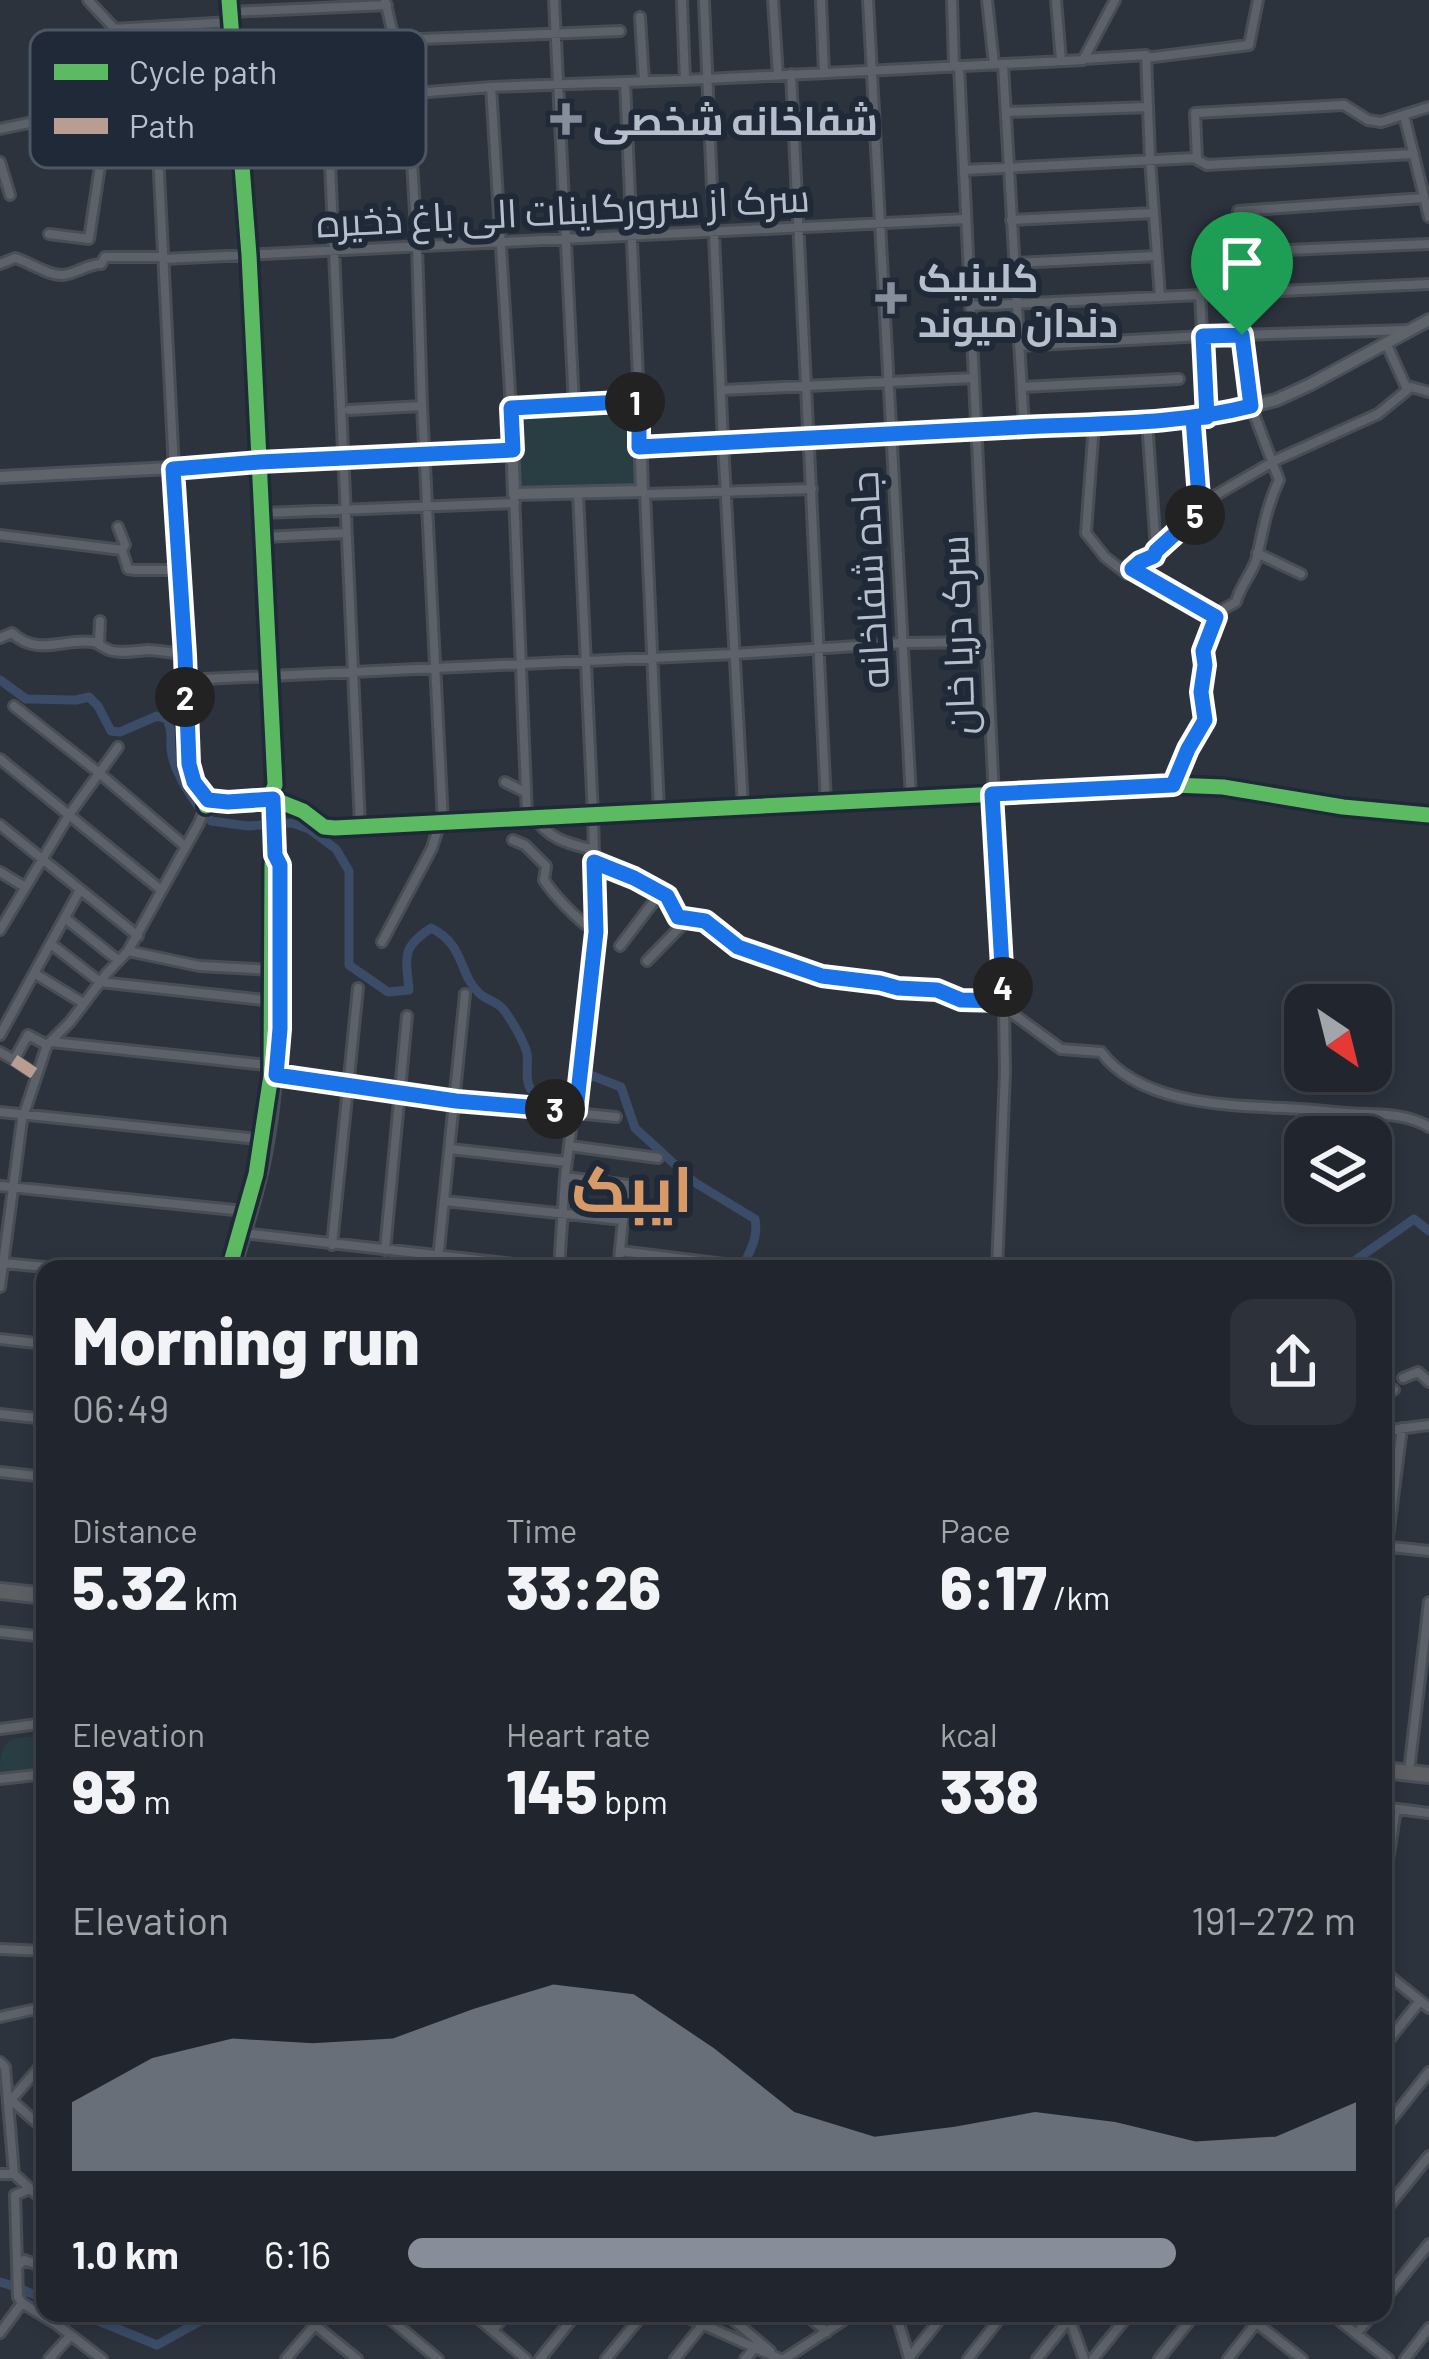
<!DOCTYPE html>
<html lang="en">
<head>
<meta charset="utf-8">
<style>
	:root { --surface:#21262e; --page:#2d323a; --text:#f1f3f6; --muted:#a2a5aa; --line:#3e434a; --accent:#878e9a }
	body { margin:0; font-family:Barlow,Cairo,sans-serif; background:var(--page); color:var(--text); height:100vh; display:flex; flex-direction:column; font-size:45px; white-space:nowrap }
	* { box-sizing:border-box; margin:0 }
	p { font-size:39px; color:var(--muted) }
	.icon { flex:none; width:66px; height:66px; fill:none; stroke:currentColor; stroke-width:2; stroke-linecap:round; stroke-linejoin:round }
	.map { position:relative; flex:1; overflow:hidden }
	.details { position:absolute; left:36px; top:1260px; width:1356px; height:1062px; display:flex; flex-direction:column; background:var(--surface); border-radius:24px; box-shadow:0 6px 18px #0003,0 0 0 3px var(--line) }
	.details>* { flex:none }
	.needle { width:78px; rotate:145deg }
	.buttons { position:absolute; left:1284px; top:984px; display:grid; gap:24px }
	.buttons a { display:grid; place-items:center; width:108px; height:108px; border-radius:24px; background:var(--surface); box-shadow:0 6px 18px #0003,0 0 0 3px var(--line); font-size:60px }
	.pin { position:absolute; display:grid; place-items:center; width:102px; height:102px; color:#fff; margin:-123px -51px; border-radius:50% 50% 50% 0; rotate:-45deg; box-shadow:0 0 12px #0007 }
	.pin .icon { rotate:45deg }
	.km { position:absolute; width:60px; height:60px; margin:-30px; border-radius:50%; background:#222; color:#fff; font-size:33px; line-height:60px; text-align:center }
	.round { display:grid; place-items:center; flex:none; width:126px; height:126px; border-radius:24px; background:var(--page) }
	.summary { display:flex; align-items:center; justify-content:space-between; height:204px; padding:0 36px }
	h1 { font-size:66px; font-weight:800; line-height:90px }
	.figures { display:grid; grid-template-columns:repeat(3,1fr); gap:18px; height:204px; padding:12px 36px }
	.figures div { display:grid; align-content:center }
	.figures b { font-size:60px; font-weight:800 }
	.figures small { font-size:33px; font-weight:400 }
	.figures p { font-size:33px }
	.chart { height:336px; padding:24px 36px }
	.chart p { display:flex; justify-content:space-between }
	.chart svg { width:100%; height:216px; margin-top:12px; fill:var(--accent); opacity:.7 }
	ul { padding:0 36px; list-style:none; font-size:39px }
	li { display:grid; grid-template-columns:192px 144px 1fr; align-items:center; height:90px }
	li i { height:30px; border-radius:15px; background:var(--accent) }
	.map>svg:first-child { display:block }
	.green { fill:#293e43 }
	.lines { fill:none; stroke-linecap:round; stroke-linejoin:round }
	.river { stroke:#3a4c67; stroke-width:9 }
	.minor-casing { stroke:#494e55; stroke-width:14 }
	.major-casing { stroke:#4a5059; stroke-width:16 }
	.highway-casing { stroke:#494f58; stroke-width:20 }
	.minor { stroke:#5d6169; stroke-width:8 }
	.major { stroke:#5f646b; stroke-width:10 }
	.highway { stroke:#5d6063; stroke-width:14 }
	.quiet { stroke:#b99d93; stroke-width:12; stroke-dasharray:24 12; stroke-linecap:butt }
	.cycleway-casing { stroke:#1f2938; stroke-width:22 }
	.cycleway { stroke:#5cba63; stroke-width:15 }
	.route-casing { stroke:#fff; stroke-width:24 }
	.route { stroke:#1a73e8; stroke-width:15 }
	.poi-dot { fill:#878e9a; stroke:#1f2938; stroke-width:4.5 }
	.labels { text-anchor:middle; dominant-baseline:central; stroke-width:12; stroke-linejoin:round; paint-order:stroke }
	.poi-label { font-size:39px; font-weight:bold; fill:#b8bfcc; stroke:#1f2938; text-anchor:start }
	.street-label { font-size:39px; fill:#b8bfcc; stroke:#1f2938 }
	.town-label { font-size:63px; font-weight:bold; fill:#d89a67; stroke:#1f2938 }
	.key { fill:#1f2938; stroke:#4d5664; stroke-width:3 }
	.key-label { font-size:33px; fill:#b8bfcc }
</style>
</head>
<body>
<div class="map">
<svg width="1429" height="2359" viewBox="0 0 1429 2359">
	<rect width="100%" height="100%" fill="#2c333d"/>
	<!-- green -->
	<path class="green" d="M635,403L638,486L517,491L513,409Z
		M45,1736V1772L0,1779C0,1738 6,1738 45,1736Z"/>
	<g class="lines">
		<!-- river -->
		<path class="river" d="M0,680L26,699L76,700L89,697L98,706L111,731L120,732L157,716L167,719C173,734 170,736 171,749C173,772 196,806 211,821L248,826L292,823L309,829L336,849L349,871V965L388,992L409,990C406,956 401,948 431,928C466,945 458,975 480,994C487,1000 497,1002 503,1009C511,1019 522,1038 526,1050C531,1064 521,1083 535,1094C542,1100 554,1098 562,1098L572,1083L593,1076L621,1087L635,1128L694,1182L755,1219C759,1238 749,1252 742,1269
			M1343,1269L1414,1219L1429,1231
			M0,2282L13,2286
			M23,2290L45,2299
			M79,2313L157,2345L215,2313"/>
		<!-- minor casing -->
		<g class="minor-casing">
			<path id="minor" d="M88,0C112,27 147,58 155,95L189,764L193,782L208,800
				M385,0L405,86L408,93H415L491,87L707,79L1083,60L1115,0
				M554,0L574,405
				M773,0L778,75
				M821,0L824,72
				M868,0L911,798
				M952,0L954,66
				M987,0L994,64
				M1056,0L1061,61
				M682,1L685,80
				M704,1L723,443L743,807
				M230,12L387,5
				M640,17L644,81
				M113,29L231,22
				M395,40L620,31
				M1146,58L1249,45L1258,0
				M1084,59L1146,55L1150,159L1160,297
				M1003,64L1024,427
				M143,66L398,52
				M959,66L1004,1007L1005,1072L997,1269
				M791,74L826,803
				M625,82L639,401
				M491,87L511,408
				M327,97L360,825
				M1006,112L1148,107
				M1404,115L1429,217
				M0,129L62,116L156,104L408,93L417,246L422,406L443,822
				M1197,159L1195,113L1344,105L1368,120L1381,122L1429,107
				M0,162L10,195
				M964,170L1194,158L1207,165L1414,154
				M1011,220L1154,213
				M49,234L89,239L103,146L157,133
				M1240,252L1429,244
				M164,259L965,219
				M1014,263L1157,256
				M0,264L15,258C30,262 48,276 63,275C76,274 87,264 101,264L105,257H164
				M1241,293L1429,284
				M970,306L1200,295L1207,417
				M1386,343L1407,389
				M1019,346L1203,336L1409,330
				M1022,387L1179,379
				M723,390L973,378
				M349,410L422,406
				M1193,418L1200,509
				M1147,421L1156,549
				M1094,423L1086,533L1105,557L1127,574L1140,562L1154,556L1156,551L1216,495L1276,460L1378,414L1411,387L1429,392
				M514,494L527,816
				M645,494L659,810
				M645,494L812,489
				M263,513L515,503
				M118,527L125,545L122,550
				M0,535L122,550L128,569L135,570H179
				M265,537L345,533
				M1257,553L1301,574
				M1132,569L1216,617
				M0,638L12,633C38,657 63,638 93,642C99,643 103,648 109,650C120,654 136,651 147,650C160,650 173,653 185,655
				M99,643L100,621
				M184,680L735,654L902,643L987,642
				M14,706L98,772L185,846
				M0,759L160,889
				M505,782L525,792
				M1173,784L1188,749L1205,720L1201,692L1207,640L1222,610L1236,602C1240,585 1253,573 1257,557C1263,530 1267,505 1279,480L1251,406L1242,335L1238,211L1424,198
				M208,800L228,802L273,799L303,811L324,827L335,828L1173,785L1223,787L1343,807L1429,815
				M534,816C547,839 570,844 594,850
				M0,825L138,936
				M513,840L525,845L546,866L544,880C555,897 577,919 594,931
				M595,862L634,878L667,896L678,917L699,919L738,947L822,976L899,988L937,990L961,1000L1003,1001
				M0,872L25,887
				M65,918L119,961
				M0,930L69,815L118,747
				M382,942L432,848L440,822
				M51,944L100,982L273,1001
				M620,946L661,892
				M128,951L199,966L273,970
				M647,961L687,920
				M34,973L83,1003
				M1005,1008L1061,1049L1101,1052C1143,1108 1238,1105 1301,1109C1316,1110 1332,1112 1347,1113C1374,1115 1405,1112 1429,1127
				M0,1035L80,890
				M52,1042L276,1066
				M0,1052L14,1060L28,1035L47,1045L70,1022L107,973L128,951L199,823L208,800
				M14,1060L35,1074
				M272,1075L456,1101L616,1117
				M0,1112L267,1140
				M570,1146L658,1158
				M450,1149L567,1162
				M0,1186L244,1211
				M445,1201L623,1220L628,1185L565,1177
				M243,1233L557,1269
				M332,1245L358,988
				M385,1250L407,1016
				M620,1251L724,1264
				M3,1263L66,1269
				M229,1269L256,1174L271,1075L272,864L275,855L273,790L275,785L249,255L229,0
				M235,1269C247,1227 261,1186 268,1143C284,1051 279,958 279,865L276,857
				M437,1269L465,994
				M559,1269L565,1177L596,932L593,815L578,493
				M618,1269L623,1220
				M0,1287L22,1120L47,1045
				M0,1339L45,1344
				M1403,1378L1418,1372L1429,1382
				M1383,1384L1394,1390
				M0,1414L45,1419
				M1383,1431L1429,1425
				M0,1472L45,1477
				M1383,1546L1429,1551
				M1383,1576L1402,1428
				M0,1632L45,1637
				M0,1729L45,1723
				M1409,1771L1429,1602
				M0,1779L45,1774
				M1383,1807L1429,1813
				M1383,1892L1396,1809
				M0,1949L45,1951
				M1383,1971L1429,2008
				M0,2017L45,2007
				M1383,2047L1420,2001
				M0,2062L5,2067L14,2174
				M10,2099L45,2130
				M11,2100L45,2061
				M1383,2130L1429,2072
				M0,2174H14L45,2202
				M1383,2213L1429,2156
				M19,2265L24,2260L45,2267
				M1383,2301L1429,2244
				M22,2303L55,2323L102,2359
				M383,2313L438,2359
				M472,2313L526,2359
				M678,2313L780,2359
				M725,2313L770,2351
				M804,2313L827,2332
				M896,2313L909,2358
				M1244,2313L1302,2359
				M1330,2313L1388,2359
				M1070,2320L1084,2359
				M315,2325L357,2359
				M493,2330L507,2313
				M0,2333L22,2303L18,2297L15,2195L30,2189
				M1356,2334L1374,2313
				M909,2358L945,2313
				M49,2359L70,2336
				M286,2359L325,2313
				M540,2359L577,2313
				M606,2359L644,2313
				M675,2359L703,2324
				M745,2359L755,2348
				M784,2359L855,2313
				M968,2359L1004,2313
				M1037,2359L1074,2313
				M1093,2359L1130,2313
				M1159,2359L1196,2313
				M1228,2359L1256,2323
				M1405,2359L1429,2328"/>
		</g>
		<!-- major casing -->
		<g class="major-casing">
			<path id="major" d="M639,401L642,491L514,494L511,408Z
				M639,447L1207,417L1276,400L1309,385L1429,320
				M0,477L513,450"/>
		</g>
		<!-- highway casing -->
		<g class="highway-casing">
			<path id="highway" d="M0,1591L45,1596
				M1383,1770L1429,1775"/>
		</g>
		<!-- minor -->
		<use href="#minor" class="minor"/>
		<!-- major -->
		<use href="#major" class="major"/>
		<!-- highway -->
		<use href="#highway" class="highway"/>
		<!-- quiet -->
		<path class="quiet" d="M14,1060L35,1074"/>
		<!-- cycleway casing -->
		<g class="cycleway-casing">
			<path id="cycleway" d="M206,806L208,800L228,802L273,799L303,811L324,827L335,828L1173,785L1223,787L1343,807L1429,815
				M229,1269L256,1174L271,1075L272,864L275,855L273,790L275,785L249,255L229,0"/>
		</g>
		<!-- cycleway -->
		<use href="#cycleway" class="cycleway"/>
	</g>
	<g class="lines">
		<!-- route casing -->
		<g class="route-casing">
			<path id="route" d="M1242,335L1251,406C1177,425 1099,423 1023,427C895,434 767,440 639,447V401L511,408L513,450L259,462L173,469L185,655L189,764L194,782L208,800L228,802L273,799L275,855L280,865V1029L276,1075L456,1101L576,1111L596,932L594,862L634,878L667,896L678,917L705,921L738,947L822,976L880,983L898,988L937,990L961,1000L1004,1001L992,794L1173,785L1188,749L1205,720L1201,692L1205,665L1203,651L1216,617L1132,569L1140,562L1154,556L1156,551L1200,511L1193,418L1207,417L1203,336L1242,335"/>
		</g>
		<!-- route -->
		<use href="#route" class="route"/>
	</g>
	<!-- markers -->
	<g class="poi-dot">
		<path d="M560 101h12v12h12v12h-12v12h-12v-12h-12v-12h12z"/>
		<path d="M885 280h12v12h12v12h-12v12h-12v-12h-12v-12h12z"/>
	</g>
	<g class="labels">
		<!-- poi labels -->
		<g class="poi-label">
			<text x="593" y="119">شفاخانه شخصی</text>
			<text x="918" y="276">کلینیک<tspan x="918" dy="45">دندان میوند</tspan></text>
		</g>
		<!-- street labels -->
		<g class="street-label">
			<text transform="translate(563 209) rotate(-3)">سرک از سرورکاینات الی باغ ذخیره</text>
			<text transform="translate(868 580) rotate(-93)">جاده شفاخانه</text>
			<text transform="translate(956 635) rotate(-92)">سرک دریا خان</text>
		</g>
		<!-- town labels -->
		<g class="town-label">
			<text x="632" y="1187">ایبک</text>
		</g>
	</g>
	<!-- legend -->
	<rect x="30" y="30" width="396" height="138" rx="18" class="key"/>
	<rect x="54" y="64" width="54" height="16" fill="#5cba63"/>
	<rect x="54" y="118" width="54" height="16" fill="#b99d93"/>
	<g class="key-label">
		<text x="129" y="84">Cycle path</text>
		<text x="129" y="138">Path</text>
	</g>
</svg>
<div class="buttons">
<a><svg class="needle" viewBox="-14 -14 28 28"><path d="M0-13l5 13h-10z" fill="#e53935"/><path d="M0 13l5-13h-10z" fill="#a2a5aa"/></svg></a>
<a><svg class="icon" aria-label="layers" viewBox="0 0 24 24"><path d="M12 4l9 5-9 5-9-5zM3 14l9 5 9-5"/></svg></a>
</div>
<div class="pin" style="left:1242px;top:335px;background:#1e9e55"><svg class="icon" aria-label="arrive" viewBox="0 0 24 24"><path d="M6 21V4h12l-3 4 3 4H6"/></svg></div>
<b class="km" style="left:635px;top:402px">1</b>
<b class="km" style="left:185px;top:697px">2</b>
<b class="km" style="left:555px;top:1109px">3</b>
<b class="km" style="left:1003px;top:987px">4</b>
<b class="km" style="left:1195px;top:515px">5</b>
<section class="details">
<div class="summary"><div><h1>Morning run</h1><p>06:49</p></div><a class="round"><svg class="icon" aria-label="share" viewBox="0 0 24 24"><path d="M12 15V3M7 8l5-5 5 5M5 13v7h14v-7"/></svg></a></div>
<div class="figures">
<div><p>Distance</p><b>5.32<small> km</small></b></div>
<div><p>Time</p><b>33:26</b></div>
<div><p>Pace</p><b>6:17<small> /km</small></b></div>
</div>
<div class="figures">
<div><p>Elevation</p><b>93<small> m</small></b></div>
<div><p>Heart rate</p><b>145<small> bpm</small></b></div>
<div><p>kcal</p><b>338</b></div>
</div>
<div class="chart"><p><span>Elevation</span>191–272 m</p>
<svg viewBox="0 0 160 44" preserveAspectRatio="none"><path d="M0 44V30L10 21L20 17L30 18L40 17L50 11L60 6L70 8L80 19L90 32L100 37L110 35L120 32L130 34L140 38L150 37L160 30V44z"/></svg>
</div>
<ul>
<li><b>1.0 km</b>6:16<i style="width:81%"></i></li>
</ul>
</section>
</div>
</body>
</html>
